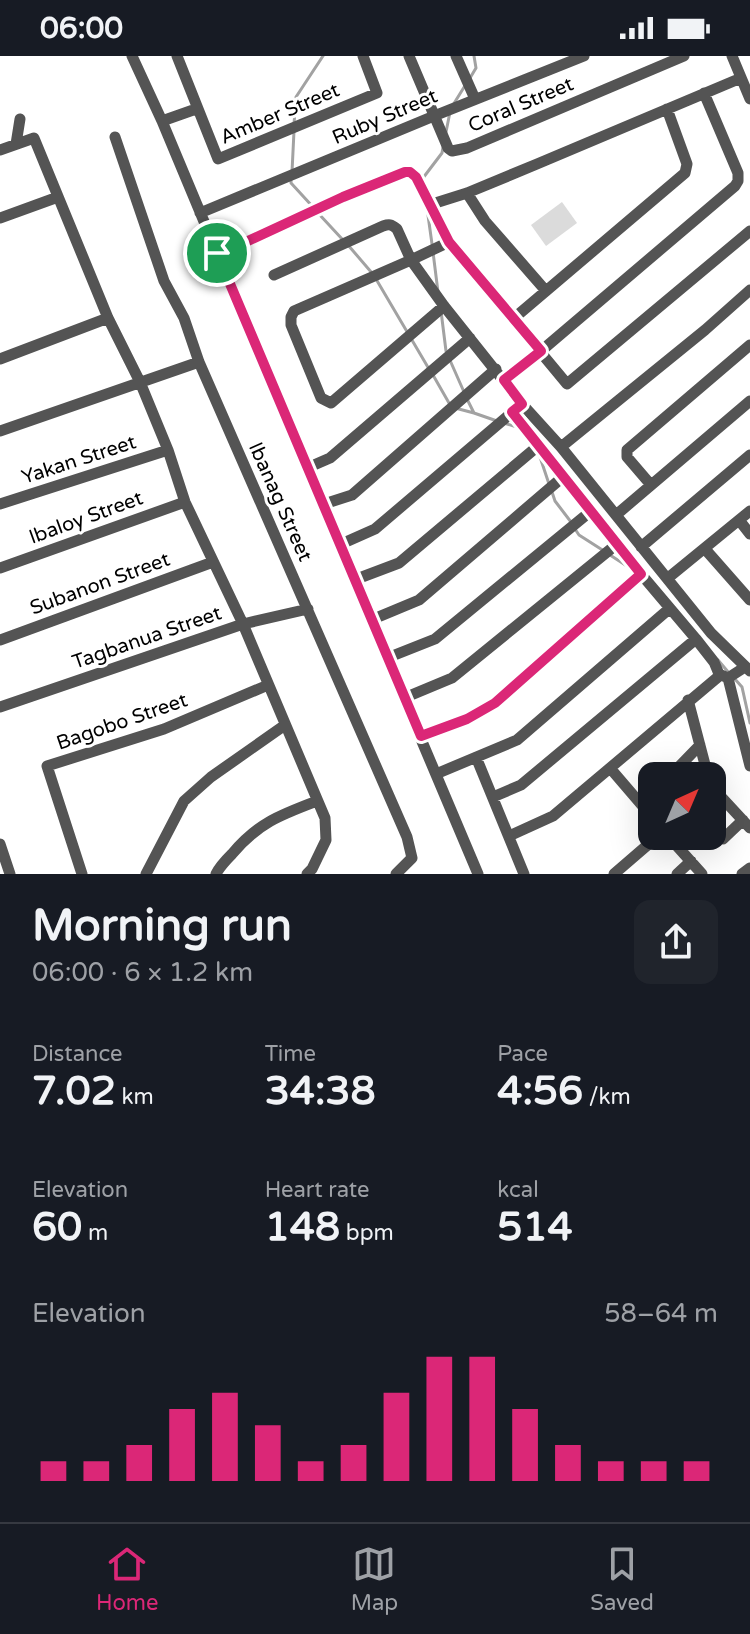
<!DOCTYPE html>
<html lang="en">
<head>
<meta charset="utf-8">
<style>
	:root { --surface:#171b24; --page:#20242c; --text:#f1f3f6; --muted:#9ea1a6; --line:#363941; --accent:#db2777 }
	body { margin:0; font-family:"Varela Round",sans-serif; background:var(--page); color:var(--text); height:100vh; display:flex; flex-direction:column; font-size:30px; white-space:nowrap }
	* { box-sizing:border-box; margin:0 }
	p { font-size:26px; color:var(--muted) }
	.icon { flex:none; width:44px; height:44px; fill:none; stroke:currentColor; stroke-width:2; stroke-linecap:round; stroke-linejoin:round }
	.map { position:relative; height:818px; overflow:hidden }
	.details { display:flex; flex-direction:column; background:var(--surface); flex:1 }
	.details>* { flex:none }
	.needle { width:52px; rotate:44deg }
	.tools { position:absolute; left:638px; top:706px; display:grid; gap:16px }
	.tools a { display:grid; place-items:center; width:88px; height:88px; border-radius:16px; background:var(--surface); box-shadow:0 8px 32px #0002; font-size:40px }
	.pin { position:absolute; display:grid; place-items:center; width:68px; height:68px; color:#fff; margin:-34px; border:4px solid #fff; border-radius:50%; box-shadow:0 2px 8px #0007 }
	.round { display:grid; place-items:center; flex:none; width:84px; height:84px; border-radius:16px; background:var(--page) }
	.summary { display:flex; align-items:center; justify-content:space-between; height:136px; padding:0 32px }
	h1 { font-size:44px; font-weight:800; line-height:60px }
	.stats { display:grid; grid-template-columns:repeat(3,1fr); gap:12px; height:136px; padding:8px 32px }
	.stats div { display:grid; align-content:center }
	.stats b { font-size:40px; font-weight:800 }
	.stats small { font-size:22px; font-weight:400 }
	.stats p { font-size:22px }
	.chart { height:224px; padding:16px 32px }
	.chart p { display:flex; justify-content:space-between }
	.chart svg { width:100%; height:144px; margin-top:8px; stroke:var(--accent); stroke-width:6 }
	.status { display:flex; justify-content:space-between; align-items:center; height:56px; padding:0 40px; background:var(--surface); direction:ltr }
	.status svg { height:22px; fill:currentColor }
	.tabs { display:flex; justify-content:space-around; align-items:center; height:112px; border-top:2px solid var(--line); background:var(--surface); font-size:22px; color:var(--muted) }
	.tabs a { display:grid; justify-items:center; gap:4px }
	.tabs .selected { color:var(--accent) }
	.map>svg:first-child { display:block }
	.green { fill:#dbdbdb }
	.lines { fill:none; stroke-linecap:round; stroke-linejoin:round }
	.stream { stroke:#a2a2a2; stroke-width:3 }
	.minor { stroke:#545454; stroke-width:11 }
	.route-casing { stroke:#fff; stroke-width:16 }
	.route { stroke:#db2777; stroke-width:10 }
	.labels { text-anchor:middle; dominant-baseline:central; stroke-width:6; stroke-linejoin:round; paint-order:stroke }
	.street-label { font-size:20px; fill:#000; stroke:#fff }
</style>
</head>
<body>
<div class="status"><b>06:00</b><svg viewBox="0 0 49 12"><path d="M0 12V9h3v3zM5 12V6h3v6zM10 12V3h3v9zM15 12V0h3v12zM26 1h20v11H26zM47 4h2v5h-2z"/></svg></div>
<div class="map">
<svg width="750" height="818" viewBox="0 0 750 818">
	<rect width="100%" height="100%" fill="#fff"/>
	<!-- green -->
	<path class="green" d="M562,146L577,167L546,190L531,169Z"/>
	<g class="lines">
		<!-- stream -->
		<path class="stream" d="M470,22L476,12L474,0
			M453,49L466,28
			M294,68L296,41L323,0
			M446,76L450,56
			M292,116L294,75
			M291,123V127L313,151
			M423,125V122L442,97L443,91
			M427,152L432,188
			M318,157L343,184
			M348,189L372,217
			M433,196L438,236
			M376,223L429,313
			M441,255L446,295
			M449,302L464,336
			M433,319L449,347
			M467,343L474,357L497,365
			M455,352L474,357
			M504,367L520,372
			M539,398L549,428
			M552,436L555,445L571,466
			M575,473L579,479L604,495
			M610,499L630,512
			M718,604L729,617
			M734,622L742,631L750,667"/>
		<!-- minor -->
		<path class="minor" d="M132,0L162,65L307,412L324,448L339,489L478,818
			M177,0L218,103L377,37L363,0
			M409,0L448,92L452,95L467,92L684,0
			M456,0L475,43
			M732,0L750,43
			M162,65L196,53
			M115,81L164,225L184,262L199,306L407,781L412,802L396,818
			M16,88L20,63
			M0,94L34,82L108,262L140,326L168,394L185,446L243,568L325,762L326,784L312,813L307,818
			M467,137L485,165L546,235
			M429,149L467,137L537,108L741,22
			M200,157L434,60L584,0
			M0,162L58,141
			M217,197L237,190L400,117L410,116L416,121L449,186L567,328L750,175
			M274,219L383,170C389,168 391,168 397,173L411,204L444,250L522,348L561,391L711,577L750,615
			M444,250L331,347L321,342L291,269V261L294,255L411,204L449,186
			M513,263L685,117L687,108L667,53
			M0,303L108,262
			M504,324L541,295L735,130L738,125V117L704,37
			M512,356L641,518L696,583L714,606L719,618L728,622
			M0,375L199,306
			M561,391L705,274L750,234
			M307,412L330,402L470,282
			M651,429L627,401V394L750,289
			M0,448L168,394
			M324,448L352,439L496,313
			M616,459L750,345
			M739,464L750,478
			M339,489L375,473L516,353
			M641,491L750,399
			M705,493L750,544
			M0,512L185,446
			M668,522L750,455
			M354,524L399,507L538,390
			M371,564L419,544L564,420
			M0,584L213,506
			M387,602L435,583L591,455
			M745,611L728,622L750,710
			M404,642L452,622L617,488
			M688,644L708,720
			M0,651L243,568L308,553
			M421,680L467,663L495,647L641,518
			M476,701L524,818
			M610,712L652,761
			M436,718L517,684L669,553
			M671,719L700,689
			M712,731L750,772
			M493,741L521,729L696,583
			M509,780L553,760L718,621L719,618
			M668,780L702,818
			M723,783L743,764
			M0,788L10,818
			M82,818L47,710L164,673L268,629
			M146,818L184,745L211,721L285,669
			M216,818C220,810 226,804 232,798C258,767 280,759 317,745
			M614,818L658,780
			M677,818L691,805
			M742,818L750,812"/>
	</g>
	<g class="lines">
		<!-- route casing -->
		<g class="route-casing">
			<path id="route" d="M405,116H410L416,121L449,186L541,295L504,324L522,348L512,356L641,518L495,647L467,663L421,680L217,197L237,190L343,141Z"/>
		</g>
		<!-- route -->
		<use href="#route" class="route"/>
	</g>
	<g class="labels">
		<!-- street labels -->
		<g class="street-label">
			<text transform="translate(521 49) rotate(-23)">Coral Street</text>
			<text transform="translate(280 58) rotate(-23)">Amber Street</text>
			<text transform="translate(385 61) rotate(-23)">Ruby Street</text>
			<text transform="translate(79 404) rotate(-18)">Yakan Street</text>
			<text transform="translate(280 446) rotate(66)">Ibanag Street</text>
			<text transform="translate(86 462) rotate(-20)">Ibaloy Street</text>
			<text transform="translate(100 528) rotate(-20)">Subanon Street</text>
			<text transform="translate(147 582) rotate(-19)">Tagbanua Street</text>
			<text transform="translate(122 666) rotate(-19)">Bagobo Street</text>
		</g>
	</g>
</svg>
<div class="tools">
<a><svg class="needle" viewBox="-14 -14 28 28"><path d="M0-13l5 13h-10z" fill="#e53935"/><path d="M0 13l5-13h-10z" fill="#9ea1a6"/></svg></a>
</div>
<div class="pin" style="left:217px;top:197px;background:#1e9e55"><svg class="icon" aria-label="arrive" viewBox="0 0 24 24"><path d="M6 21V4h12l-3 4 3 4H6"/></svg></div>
</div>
<section class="details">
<div class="summary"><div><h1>Morning run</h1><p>06:00 · 6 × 1.2 km</p></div><a class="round"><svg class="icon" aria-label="share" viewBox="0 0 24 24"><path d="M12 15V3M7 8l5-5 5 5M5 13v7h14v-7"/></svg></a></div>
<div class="stats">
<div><p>Distance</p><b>7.02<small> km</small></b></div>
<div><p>Time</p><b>34:38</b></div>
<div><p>Pace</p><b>4:56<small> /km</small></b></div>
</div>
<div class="stats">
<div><p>Elevation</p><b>60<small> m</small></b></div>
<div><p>Heart rate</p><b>148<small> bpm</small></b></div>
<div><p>kcal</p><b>514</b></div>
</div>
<div class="chart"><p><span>Elevation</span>58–64 m</p>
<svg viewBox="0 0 160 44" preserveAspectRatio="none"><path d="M5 44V38M15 44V38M25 44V33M35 44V22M45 44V17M55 44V27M65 44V38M75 44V33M85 44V17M95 44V6M105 44V6M115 44V22M125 44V33M135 44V38M145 44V38M155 44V38"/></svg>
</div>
</section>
<nav class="tabs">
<a class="selected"><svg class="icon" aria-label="home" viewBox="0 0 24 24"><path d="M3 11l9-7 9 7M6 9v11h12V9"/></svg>Home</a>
<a><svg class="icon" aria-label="map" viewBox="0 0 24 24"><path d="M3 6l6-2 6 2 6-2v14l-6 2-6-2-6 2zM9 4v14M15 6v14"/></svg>Map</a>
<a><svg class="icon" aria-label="saved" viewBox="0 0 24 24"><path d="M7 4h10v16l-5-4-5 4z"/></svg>Saved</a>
</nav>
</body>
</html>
